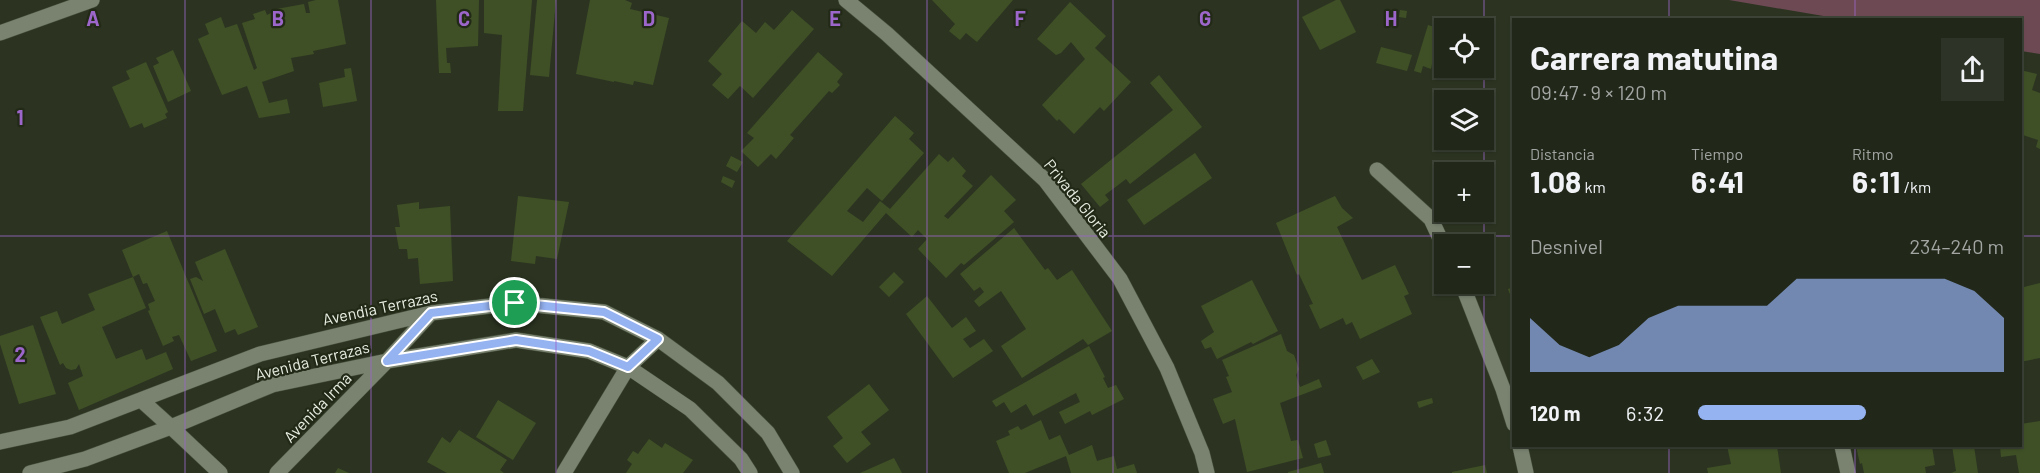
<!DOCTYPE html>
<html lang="es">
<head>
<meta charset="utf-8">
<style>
	:root { --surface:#212719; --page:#2d3326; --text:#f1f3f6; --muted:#a2a5a2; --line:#3e4438; --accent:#95b2f1 }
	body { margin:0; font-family:Barlow,sans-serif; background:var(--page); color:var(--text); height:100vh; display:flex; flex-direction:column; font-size:22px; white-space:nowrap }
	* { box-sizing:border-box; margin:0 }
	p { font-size:20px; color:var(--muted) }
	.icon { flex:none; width:33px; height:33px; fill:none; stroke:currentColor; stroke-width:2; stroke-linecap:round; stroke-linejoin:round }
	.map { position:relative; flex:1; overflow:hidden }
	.drawer { position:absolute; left:1512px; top:18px; width:510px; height:429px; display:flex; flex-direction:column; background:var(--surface); border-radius:0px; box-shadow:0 2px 4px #0004,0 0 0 2px var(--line) }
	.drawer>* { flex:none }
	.fabs { position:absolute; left:1434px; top:18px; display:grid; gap:12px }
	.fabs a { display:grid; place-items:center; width:60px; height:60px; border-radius:0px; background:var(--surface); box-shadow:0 2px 4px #0004,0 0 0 2px var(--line); font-size:30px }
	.pin { position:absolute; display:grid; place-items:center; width:51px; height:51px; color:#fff; margin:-26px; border:3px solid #fff; border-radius:50%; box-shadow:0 2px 6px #0007 }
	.round { display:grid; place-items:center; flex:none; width:63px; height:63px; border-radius:0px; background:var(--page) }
	.headline { display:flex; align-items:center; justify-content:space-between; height:102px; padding:0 18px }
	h1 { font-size:33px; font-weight:700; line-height:45px }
	.stats { display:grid; grid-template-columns:repeat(3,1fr); gap:9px; height:102px; padding:6px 18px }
	.stats div { display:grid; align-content:center }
	.stats b { font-size:30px; font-weight:700 }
	.stats small { font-size:16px; font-weight:400 }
	.stats p { font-size:16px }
	.chart { height:168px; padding:12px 18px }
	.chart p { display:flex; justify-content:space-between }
	.chart svg { width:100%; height:108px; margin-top:6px; fill:var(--accent); opacity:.7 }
	ul { padding:0 18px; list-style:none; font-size:20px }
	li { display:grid; grid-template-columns:96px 72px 1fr; align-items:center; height:45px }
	li i { height:15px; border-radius:8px; background:var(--accent) }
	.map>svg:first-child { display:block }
	.green { fill:#6d4954 }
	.building { fill:#3f5026 }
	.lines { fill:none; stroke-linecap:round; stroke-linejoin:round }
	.minor-casing { stroke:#4a5240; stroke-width:16 }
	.minor { stroke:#7a8370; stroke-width:15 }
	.route-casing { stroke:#fff; stroke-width:12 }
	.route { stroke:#95b2f1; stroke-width:8 }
	.grid { fill:none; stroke:#9c66ca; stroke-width:1.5; stroke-opacity:0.55 }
	.labels { text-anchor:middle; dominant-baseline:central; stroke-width:4.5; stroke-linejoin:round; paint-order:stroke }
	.street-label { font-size:16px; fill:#e8eee2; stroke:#222a17 }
	.grid-label { font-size:20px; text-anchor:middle; font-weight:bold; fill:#9c66ca; stroke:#222a17; stroke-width:4.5; stroke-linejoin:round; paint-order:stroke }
</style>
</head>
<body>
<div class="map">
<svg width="2040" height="473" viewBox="0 0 2040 473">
	<rect width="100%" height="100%" fill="#2c3421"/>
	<!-- green -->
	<path class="green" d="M1729,0H2040V54L2021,51L2020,20L1841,19Z"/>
	<!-- building -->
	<path class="building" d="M316,0H338L346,44L313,51L314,54L291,58L294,71L262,82L269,103L287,99L290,113L259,118L247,86L222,95L198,39L209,34L205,24L221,17L225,28L237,24L254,70L257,68L242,23L255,19L253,14L265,10L267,15L271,13V10L304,4L306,13H310L308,2Z
		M436,0H479L478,46L446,48L447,63H450L451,73H439Z
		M484,0H532L523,111H498L502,35L484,33Z
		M537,0H556L549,77L530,75Z
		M590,0H625L632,3L630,9L669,18L653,85L634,81L633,85L614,81V82L576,74Z
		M932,0H1013L977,42L966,33L960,40L949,31L955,24Z
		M1336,0H1340L1356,32L1320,50L1302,17Z
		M1070,2L1106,36L1095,48L1131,82L1104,111L1100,107L1074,134L1059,119L1057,121L1042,105L1085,59L1071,42L1061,53L1056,55L1037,39Z
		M792,10L814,29L753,98L740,86L728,99L712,85L722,74L708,61L742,21L756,33L765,22L774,30Z
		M1400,10L1407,11L1406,18L1399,17Z
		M1428,25L1444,30V62L1433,59L1431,69L1423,66L1421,73L1414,71Z
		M1381,47L1412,55L1407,71L1376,63Z
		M173,50L191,91L168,102L153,66L159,63L156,58Z
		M818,52L843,74L837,82L840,85L832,93L829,91L790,135L794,138L776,159L771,154L758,167L741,151L754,138L747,133Z
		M146,62L168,112L165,114L167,118L144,128L142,123L130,128L112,87L130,79L126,71Z
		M351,68L357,101L323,107L319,83L345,77L344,69Z
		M2020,70L2037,74L2032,90L2040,93V149L2036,147L2038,140L2020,134Z
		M1159,75L1202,127L1130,184L1126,179L1105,195L1109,200L1100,207L1081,184L1173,110L1150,83Z
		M895,116L914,133L909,139L924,153L882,201L867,188L847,211L863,222L880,201L890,209L939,154L948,162L953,157L966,171L962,176L973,186L944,216L948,219L991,175L1016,200L1004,211L1014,222L964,265L961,263L946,278L918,249L927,239L918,230L912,237L886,213L832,276L787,241Z
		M1195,153L1212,178L1144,225L1127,200Z
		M731,156L743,162L737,172L726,166Z
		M723,176L735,181L732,188L721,182Z
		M518,196L569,202L557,259L536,256L535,264L511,261Z
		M1335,196L1342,208L1353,218L1337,227L1362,280L1395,265L1409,294L1404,296L1412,314L1360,339L1352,322L1346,325L1343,318L1320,329L1309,305L1313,304L1299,274L1297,275L1276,223Z
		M419,202V209L450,206L453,281L420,284L418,258L408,259L407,249H399L395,227H400L397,205Z
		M1014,228L1045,270L1048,268L1057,280L1072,270L1112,331L1088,345L1083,339L1022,378L1001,346L1026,329L1001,291L979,307L974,301L984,292L980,287L974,291L960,274Z
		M167,231L217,351L191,361L179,335L172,337L174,341L163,346L148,311L150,310L148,304L155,301L147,283L143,284L139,274L133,277L146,308L102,327L116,359L142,349L146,360L166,352L173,369L79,410L68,383L83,376L79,364L76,369L71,370L66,368L63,363L60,365L40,317L57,311L62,324L95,310L88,294L133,277L122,250Z
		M225,249L258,327L238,335L235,329L225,333L215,309L204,314L190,279L196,277L203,281L195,262Z
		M894,272L904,282L889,297L879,287Z
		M1252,280L1278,331L1253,344L1251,342L1217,359L1211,347L1205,349L1201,341L1214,332L1201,306Z
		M2040,283V358L2020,362V288Z
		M1514,287V303H1513L1508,289Z
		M927,296L952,328L966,317L976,331L963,339L970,348L984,339L993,351L953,378L906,314Z
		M33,325L56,394L19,404L0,344V336Z
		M1281,334L1287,351L1294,355L1299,369L1296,375L1300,387L1319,379L1322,387L1280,403L1291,441L1298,440L1303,458L1247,472L1235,419L1223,424L1213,399L1232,392L1226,377L1229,376L1222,360Z
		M1089,346L1105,377L1103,378L1108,388L1116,385L1124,399L1092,415L1090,411L1065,424L1059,412L1080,402L1076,393L1033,416L1026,404L1011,413L1004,402L996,407L992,401Z
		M1372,359L1380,372L1363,380L1356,367Z
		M869,384L889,410L861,432L871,444L847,463L833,446L843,438L827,417Z
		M1432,398L1433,403L1419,408L1417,402Z
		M498,400L536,423L513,460L476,437Z
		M1041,420L1049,440L1060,435L1069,455L1092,445L1097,461L1114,456L1117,469L1134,464L1137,473H1071L1066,456L1025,473H1009L996,441L1010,435L1008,431L1018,426L1021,430Z
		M2040,421V473H2019L2016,455L2001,457L2000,446H2020V424Z
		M459,430L507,460L500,470L504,473H447L427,462L442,437L450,443Z
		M649,439L662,448L665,443L693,460L683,473H626L632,464L627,460L633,451L638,454Z
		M1326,440L1331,455L1318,458L1314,444Z
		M1727,446H1777L1781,473H1708L1707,468L1731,464Z
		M1856,446H1919V447L1932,446L1935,465L1925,467L1926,473H1864L1862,463L1860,464Z
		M1952,446H1974L1978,473H1951L1956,471Z
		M894,458L902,473H860Z
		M1321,463L1324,473H1288V472Z
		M1485,465L1487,473H1452V472Z
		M338,468L349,473H335Z"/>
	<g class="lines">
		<!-- minor casing -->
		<g class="minor-casing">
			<path id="minor" d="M846,0L887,34L1045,180L1120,279L1167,368L1202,453L1207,473
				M0,33L92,0
				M1377,170L1431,219L1444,247
				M1462,284L1503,389L1514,424
				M141,400L171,427L220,473
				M0,442L70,427L260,354L431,313L515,303L604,312L658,339L718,383L768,433L792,473
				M1520,446L1526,473
				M1842,446L1848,473
				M30,473L85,459L171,427L272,385L387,361L516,340L589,351L628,367L690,409L741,459L750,473
				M277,473L387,361L431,313
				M564,473L628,367L658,339"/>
		</g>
		<!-- minor -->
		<use href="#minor" class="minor"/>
	</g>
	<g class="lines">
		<!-- route casing -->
		<g class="route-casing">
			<path id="route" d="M515,303L604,312L658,339L628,367L589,351L516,340L387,361L431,313Z"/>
		</g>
		<!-- route -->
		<use href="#route" class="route"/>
	</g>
	<!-- grid -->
	<path class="grid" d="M185,0V473M371,0V473M556,0V473M742,0V473M927,0V473M1113,0V473M1298,0V473M1484,0V473M1669,0V20M1855,0V20M0,236H1514M2020,236H2040M1669,446V473M1855,446V473"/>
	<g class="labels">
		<!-- street labels -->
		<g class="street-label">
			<text transform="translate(1078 198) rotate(51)">Privada Gloria</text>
			<text transform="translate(380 307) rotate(-12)">Avendia Terrazas</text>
			<text transform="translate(312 360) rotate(-14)">Avenida Terrazas</text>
			<text transform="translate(317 407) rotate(-46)">Avenida Irma</text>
		</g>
	</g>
	<g class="grid-label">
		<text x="93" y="26">A</text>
		<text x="278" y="26">B</text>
		<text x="464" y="26">C</text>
		<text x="649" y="26">D</text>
		<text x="835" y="26">E</text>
		<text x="1020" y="26">F</text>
		<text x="1205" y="26">G</text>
		<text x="1391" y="26">H</text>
		<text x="20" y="125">1</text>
		<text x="20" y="362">2</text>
	</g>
</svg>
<div class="fabs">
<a><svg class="icon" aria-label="locate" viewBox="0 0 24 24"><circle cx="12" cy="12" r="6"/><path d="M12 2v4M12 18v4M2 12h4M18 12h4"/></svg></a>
<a><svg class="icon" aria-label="layers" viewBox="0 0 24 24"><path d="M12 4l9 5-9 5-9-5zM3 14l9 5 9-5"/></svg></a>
<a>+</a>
<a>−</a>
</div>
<div class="pin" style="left:515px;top:303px;background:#1e9e55"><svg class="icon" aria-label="arrive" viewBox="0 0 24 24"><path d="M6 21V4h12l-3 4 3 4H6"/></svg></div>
<section class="drawer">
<div class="headline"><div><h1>Carrera matutina</h1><p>09:47 · 9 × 120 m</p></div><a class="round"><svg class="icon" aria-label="share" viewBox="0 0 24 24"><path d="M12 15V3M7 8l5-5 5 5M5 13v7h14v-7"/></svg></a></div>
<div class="stats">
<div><p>Distancia</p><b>1.08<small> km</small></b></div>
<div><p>Tiempo</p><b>6:41</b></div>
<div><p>Ritmo</p><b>6:11<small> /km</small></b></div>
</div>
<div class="chart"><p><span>Desnivel</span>234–240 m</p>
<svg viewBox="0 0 160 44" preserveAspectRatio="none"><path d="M0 44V22L10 33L20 38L30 33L40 22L50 17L60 17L70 17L80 17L90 6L100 6L110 6L120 6L130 6L140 6L150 11L160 22V44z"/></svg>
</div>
<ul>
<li><b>120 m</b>6:32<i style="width:55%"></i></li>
</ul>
</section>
</div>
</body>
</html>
